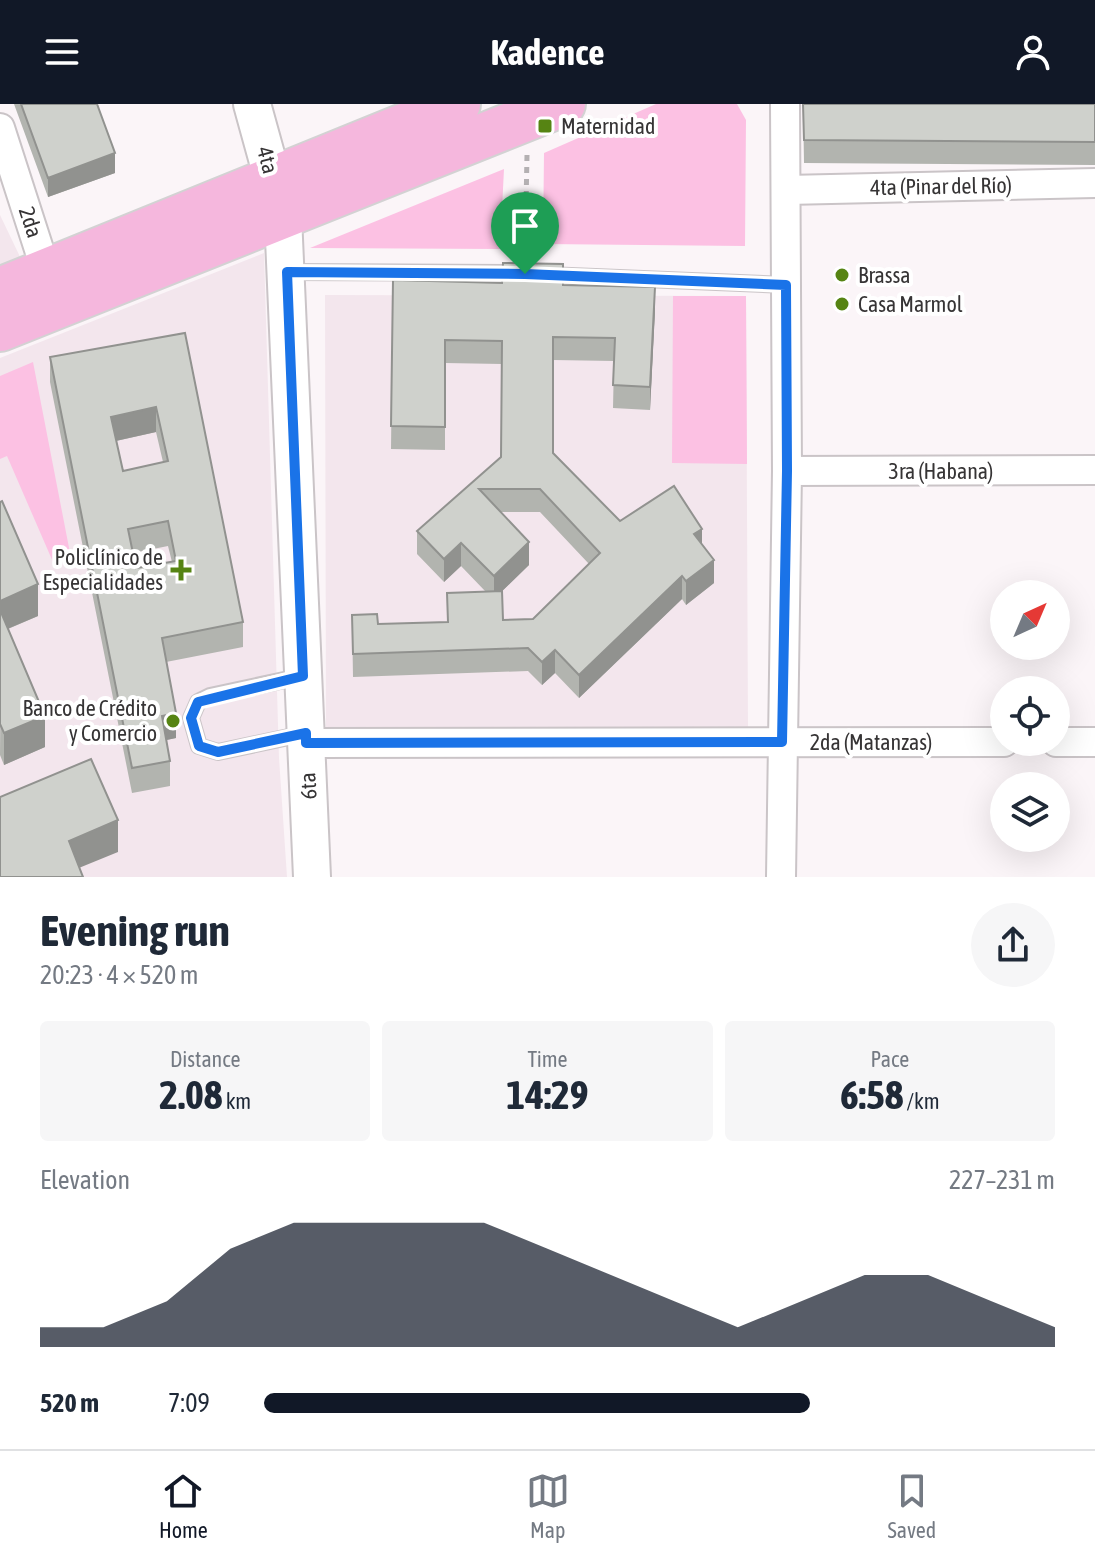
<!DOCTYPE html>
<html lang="en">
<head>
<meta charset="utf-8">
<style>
	:root { --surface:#fff; --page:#f6f6f7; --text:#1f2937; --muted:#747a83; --line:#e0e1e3; --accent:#111827 }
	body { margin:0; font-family:"Asap Condensed",sans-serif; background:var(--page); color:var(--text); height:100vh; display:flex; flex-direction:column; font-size:30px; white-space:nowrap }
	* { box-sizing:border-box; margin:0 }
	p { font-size:26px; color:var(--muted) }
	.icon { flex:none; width:44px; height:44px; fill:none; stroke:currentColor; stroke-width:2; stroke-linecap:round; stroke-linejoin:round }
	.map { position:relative; height:773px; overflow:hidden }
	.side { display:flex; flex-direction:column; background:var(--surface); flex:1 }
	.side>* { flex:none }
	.needle { width:52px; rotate:44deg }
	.tools { position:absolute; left:990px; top:476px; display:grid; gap:16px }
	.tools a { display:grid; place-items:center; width:80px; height:80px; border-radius:50%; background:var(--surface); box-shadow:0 8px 32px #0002; font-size:40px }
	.pin { position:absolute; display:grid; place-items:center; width:68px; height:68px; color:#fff; margin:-82px -34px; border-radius:50% 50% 50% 0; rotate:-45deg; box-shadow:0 0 8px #0007 }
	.pin .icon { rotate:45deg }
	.round { display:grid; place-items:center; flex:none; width:84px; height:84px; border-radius:42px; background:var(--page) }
	.overview { display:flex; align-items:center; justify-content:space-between; height:136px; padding:0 40px }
	h1 { font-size:44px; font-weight:700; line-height:60px }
	.metrics { display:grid; grid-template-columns:repeat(3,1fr); gap:12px; height:136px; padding:8px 40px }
	.metrics div { display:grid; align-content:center; border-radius:8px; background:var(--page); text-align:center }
	.metrics b { font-size:40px; font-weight:700 }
	.metrics small { font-size:22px; font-weight:400 }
	.metrics p { font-size:22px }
	.chart { height:224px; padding:16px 40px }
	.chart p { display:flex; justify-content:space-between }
	.chart svg { width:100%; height:144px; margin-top:8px; fill:var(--accent); opacity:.7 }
	ul { padding:0 40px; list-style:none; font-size:26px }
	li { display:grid; grid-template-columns:128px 96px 1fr; align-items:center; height:60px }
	li i { height:20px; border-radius:10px; background:var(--accent) }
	header { display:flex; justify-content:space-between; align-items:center; height:104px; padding:0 40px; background:var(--accent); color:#fff; font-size:36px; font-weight:700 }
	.dock { display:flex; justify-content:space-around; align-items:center; height:112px; border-top:2px solid var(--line); background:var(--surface); font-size:22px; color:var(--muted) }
	.dock a { display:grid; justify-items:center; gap:4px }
	.dock .current { color:var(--accent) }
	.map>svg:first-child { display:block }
	.built { fill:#f3e6ed }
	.green { fill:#fcc1e3 }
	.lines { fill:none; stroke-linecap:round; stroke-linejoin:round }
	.service-casing { stroke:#cac4c7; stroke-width:18 }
	.minor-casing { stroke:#cac4c7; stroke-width:32 }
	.tertiary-casing { stroke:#cac4c7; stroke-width:40 }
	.primary-casing { stroke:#d3d2d3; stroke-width:48 }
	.path { stroke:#b4b0b2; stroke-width:5; stroke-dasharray:6 6; stroke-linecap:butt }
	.service { stroke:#fff; stroke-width:14 }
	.minor { stroke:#fff; stroke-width:28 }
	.tertiary { stroke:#fff; stroke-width:36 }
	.primary { stroke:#f5b7dd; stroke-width:44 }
	.wall { fill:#b2b4af; fill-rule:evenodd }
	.shaded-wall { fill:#91928f }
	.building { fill:#cfd1cc; stroke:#91928f; stroke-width:2; fill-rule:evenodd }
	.route-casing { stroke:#fff; stroke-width:16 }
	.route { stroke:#1a73e8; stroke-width:10 }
	.poi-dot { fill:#568413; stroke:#fff; stroke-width:3 }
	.labels { text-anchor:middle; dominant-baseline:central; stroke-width:8; stroke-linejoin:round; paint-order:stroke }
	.poi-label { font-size:22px; fill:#363435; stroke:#fff; text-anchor:start }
	.street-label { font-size:22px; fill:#363435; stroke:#fff }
</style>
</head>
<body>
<header><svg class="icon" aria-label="menu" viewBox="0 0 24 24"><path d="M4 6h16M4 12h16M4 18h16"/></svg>Kadence<svg class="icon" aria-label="person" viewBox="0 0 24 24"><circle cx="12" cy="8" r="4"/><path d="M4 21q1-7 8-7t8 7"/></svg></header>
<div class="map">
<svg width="1095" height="773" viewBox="0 0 1095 773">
	<rect width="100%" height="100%" fill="#fbf5f8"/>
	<!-- built -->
	<path class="built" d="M0,111L23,159L0,168Z
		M264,149L279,654L287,773H0V254Z
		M325,191L746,192L748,624L326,623Z"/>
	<!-- green -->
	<path class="green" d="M656,0H737L746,16L745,142L543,140L544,49Z
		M504,65L500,145L310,144Z
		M673,192H746L747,360L672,359Z
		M33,258L71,454L53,458L7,352L0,355V272Z"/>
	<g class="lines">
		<!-- service casing -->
		<g class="service-casing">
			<path id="service" d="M287,168L519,169
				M547,171L786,181
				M303,572L210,592L198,598L191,614L199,642L218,648L303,630"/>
		</g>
		<!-- minor casing -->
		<g class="minor-casing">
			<path id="minor" d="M0,24L46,167
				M787,86L1095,79
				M787,367L1095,366
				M1056,638H1095
				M306,639L1004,638
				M781,773L787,367L785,0"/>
		</g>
		<!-- tertiary casing -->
		<g class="tertiary-casing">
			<path id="tertiary" d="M252,0L283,112L312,773"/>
		</g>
		<!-- primary casing -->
		<g class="primary-casing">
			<path id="primary" d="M0,186L458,0
				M0,225L563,0"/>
		</g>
		<!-- path -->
		<path class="path" d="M525,153L527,51"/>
		<!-- service -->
		<use href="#service" class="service"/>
		<!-- minor -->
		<use href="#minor" class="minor"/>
		<!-- tertiary -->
		<use href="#tertiary" class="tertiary"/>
		<!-- primary -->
		<use href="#primary" class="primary"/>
	</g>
	<!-- wall -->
	<path class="wall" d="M14,0H97L115,69L48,93Z
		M803,0H1095V61L804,59Z
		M393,176L563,181L655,206L650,306L613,304L614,257L553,256V349L620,417L702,440L714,479L686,501L682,495L579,594L555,569L542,581L528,567L353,573L352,511L378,520L447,518V489L486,488L461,462L444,478L417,450V427L501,353L502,260L445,259V346L391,345ZM501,408H540L589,460L533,515L503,516L502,487L529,461Z
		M185,229L243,518V543L166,558L176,634L166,636L170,657V682L132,689L50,278V253ZM156,328L163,358L123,367L116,337ZM168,442L172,458L136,464L133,449Z
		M2,397L38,512L8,525L45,643L4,661L0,651Z"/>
	<!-- shaded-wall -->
	<path class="shaded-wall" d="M115,49V69L48,93V74Z
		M655,183V206L650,306V283Z
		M156,303V328L111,338V313Z
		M702,425V448L694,430Z
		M529,438V461L494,495V472Z
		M461,439V462L444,478V455Z
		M714,456V479L686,501V477Z
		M682,472V495L579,594V571Z
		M38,480V512L0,528V497Z
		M555,546V569L542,581V558Z
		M176,609V634L162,637V612Z
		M45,612V643L4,661V629Z
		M118,716V748L69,768V737Z"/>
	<!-- building -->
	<path class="building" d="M21,0H97L115,49L48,74Z
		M803,0H1095V38L804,36Z
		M503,159L563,160V181L655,183L650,283L613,281L615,234L553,233V349L620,417L674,382L702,425L694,430L714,456L686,477L682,472L579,571L555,546L542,558L528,544L353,550L352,511L377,510L378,520L448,518L447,489L502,487L503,516L533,515L600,449L540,385H479L529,438L494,472L461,439L444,455L417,427L501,353L502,237L445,236V323L391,322L393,176L502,179Z
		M185,229L243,518L162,534L176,609L162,612L170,657L132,664L50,253ZM156,303L168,357L123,367L111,313ZM168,417L176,457L136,464L128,425Z
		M2,397L38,480L0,497V398Z
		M0,506L45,612L4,629L0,620Z
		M91,655L118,716L69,737L83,773H0V693Z"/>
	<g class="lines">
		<!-- route casing -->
		<g class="route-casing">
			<path id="route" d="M287,168L525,170L786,181L787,367L782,638L306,639V629L218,648L199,642L191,614L198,598L303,572Z"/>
		</g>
		<!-- route -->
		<use href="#route" class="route"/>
	</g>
	<!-- markers -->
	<g class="poi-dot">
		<rect x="537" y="14" width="16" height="16" rx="4"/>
		<circle cx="842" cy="171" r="8"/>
		<circle cx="842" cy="200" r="8"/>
		<path d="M177 454h8v8h8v8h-8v8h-8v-8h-8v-8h8z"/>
		<circle cx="173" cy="617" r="8"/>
	</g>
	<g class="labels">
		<!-- poi labels -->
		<g class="poi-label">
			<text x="561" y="22">Maternidad</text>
			<text x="858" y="171">Brassa</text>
			<text x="858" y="200">Casa Marmol</text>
			<text x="163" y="453" text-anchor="end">Policlínico de<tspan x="163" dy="25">Especialidades</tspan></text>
			<text x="157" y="604" text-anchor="end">Banco de Crédito<tspan x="157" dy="25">y Comercio</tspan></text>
		</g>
		<!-- street labels -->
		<g class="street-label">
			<text transform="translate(268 56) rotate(75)">4ta</text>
			<text transform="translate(941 82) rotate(-1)">4ta (Pinar del Río)</text>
			<text transform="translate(31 118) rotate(72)">2da</text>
			<text x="941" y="367">3ra (Habana)</text>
			<text x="871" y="638">2da (Matanzas)</text>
			<text transform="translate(308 682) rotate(-93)">6ta</text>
		</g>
	</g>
</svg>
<div class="tools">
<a><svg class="needle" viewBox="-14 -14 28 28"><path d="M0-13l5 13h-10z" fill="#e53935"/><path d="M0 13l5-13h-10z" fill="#747a83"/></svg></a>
<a><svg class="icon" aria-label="locate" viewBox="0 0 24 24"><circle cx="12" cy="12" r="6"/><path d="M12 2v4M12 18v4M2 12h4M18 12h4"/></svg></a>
<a><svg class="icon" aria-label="layers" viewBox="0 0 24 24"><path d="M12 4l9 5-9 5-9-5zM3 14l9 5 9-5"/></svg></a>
</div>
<div class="pin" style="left:525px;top:170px;background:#1e9e55"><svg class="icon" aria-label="arrive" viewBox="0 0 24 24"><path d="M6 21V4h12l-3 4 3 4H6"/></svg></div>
</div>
<section class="side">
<div class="overview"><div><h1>Evening run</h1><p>20:23 · 4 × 520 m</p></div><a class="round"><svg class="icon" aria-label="share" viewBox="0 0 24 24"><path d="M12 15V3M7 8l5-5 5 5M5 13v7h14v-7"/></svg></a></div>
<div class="metrics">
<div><p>Distance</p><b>2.08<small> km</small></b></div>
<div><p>Time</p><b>14:29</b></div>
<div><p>Pace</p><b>6:58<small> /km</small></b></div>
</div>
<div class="chart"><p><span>Elevation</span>227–231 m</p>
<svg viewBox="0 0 160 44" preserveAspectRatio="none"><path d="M0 44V38L10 38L20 30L30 14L40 6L50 6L60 6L70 6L80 14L90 22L100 30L110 38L120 30L130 22L140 22L150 30L160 38V44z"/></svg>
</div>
<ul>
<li><b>520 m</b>7:09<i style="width:69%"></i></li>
</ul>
</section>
<nav class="dock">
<a class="current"><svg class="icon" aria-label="home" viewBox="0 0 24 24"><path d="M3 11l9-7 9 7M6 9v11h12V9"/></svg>Home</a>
<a><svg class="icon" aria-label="map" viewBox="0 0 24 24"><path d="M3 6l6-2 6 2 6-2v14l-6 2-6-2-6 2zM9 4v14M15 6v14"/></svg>Map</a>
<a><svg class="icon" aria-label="saved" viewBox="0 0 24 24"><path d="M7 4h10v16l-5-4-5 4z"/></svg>Saved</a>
</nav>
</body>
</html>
